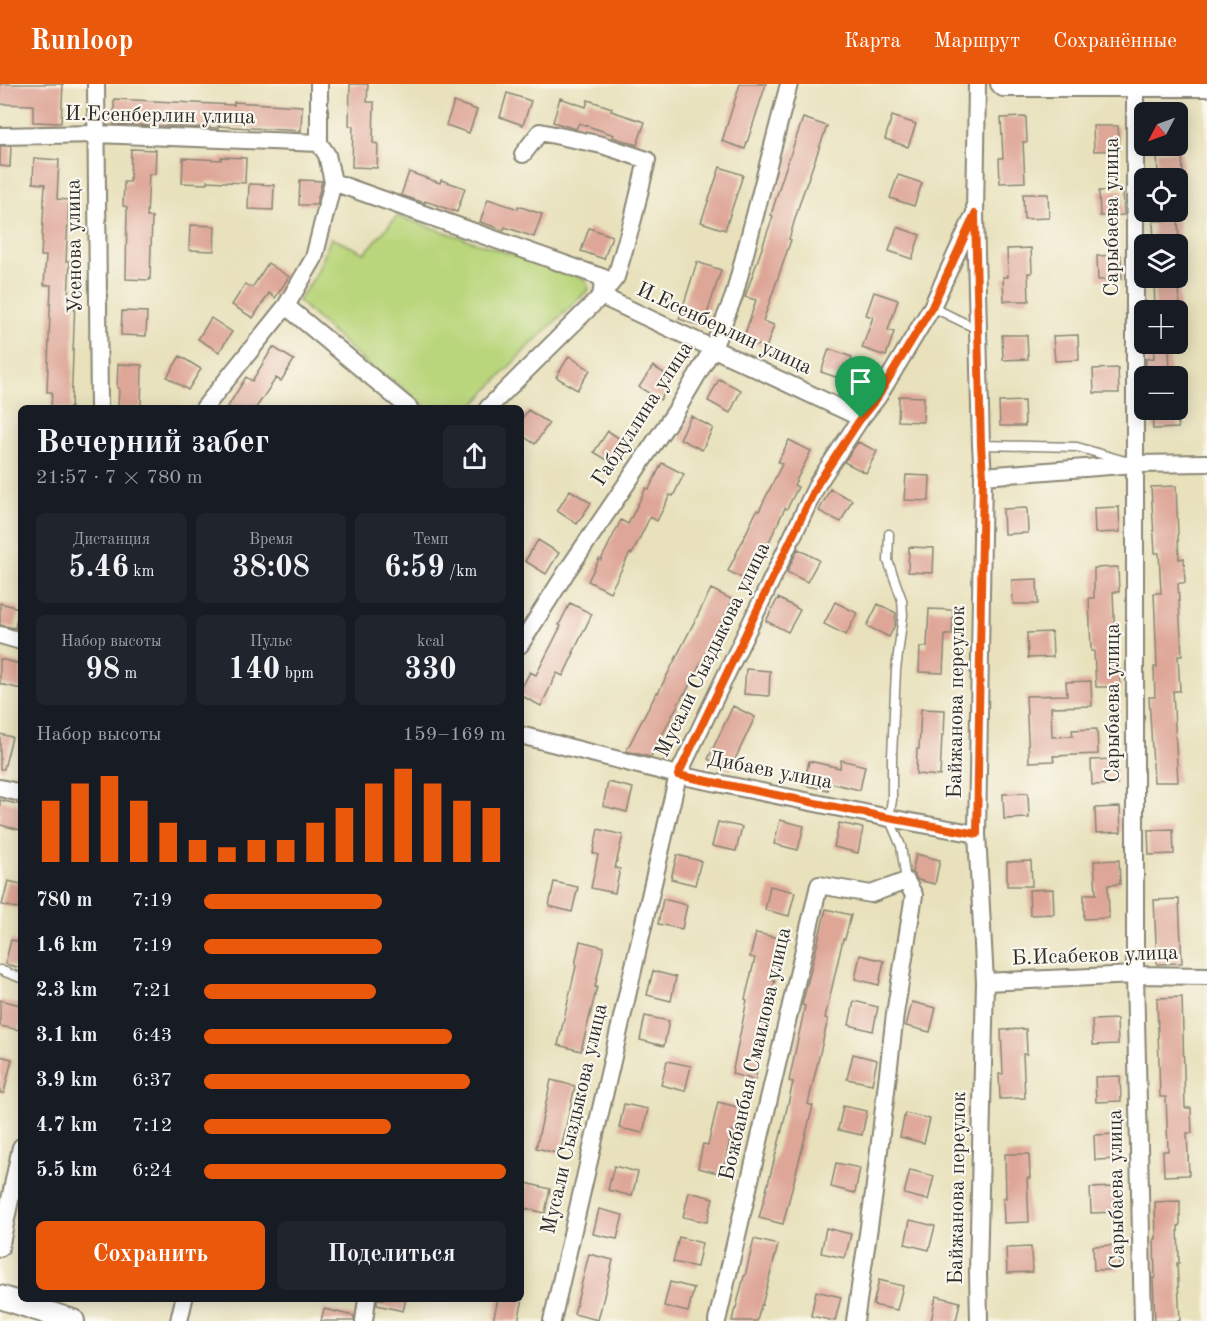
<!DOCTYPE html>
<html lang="ru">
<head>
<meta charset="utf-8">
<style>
	:root { --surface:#171b24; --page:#20242c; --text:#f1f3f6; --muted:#9ea1a6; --accent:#ea580c }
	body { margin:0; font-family:"Old Standard TT",serif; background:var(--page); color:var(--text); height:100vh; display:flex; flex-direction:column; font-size:22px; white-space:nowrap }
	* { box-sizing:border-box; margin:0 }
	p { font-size:20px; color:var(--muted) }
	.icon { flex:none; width:33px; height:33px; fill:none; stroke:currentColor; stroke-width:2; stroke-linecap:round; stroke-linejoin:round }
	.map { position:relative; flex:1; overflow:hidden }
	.sheet { position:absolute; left:18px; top:321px; width:506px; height:897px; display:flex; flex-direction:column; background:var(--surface); border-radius:9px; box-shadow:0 3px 15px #0003 }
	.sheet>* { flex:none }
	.needle { width:39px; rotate:229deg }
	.buttons { position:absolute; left:1134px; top:18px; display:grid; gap:12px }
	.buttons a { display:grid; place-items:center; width:54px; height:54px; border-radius:9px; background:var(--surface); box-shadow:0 3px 15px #0003; font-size:30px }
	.pin { position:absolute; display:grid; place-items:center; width:51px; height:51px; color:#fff; margin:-62px -26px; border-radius:50% 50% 50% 0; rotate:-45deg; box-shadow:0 0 6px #0007 }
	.pin .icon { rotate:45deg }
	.round { display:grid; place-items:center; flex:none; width:63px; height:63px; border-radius:9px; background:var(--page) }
	.summary { display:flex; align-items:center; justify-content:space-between; height:102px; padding:0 18px }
	h1 { font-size:33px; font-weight:800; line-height:45px }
	.metrics { display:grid; grid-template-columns:repeat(3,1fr); gap:9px; height:102px; padding:6px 18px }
	.metrics div { display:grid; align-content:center; border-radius:9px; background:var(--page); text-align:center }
	.metrics b { font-size:30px; font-weight:800 }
	.metrics small { font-size:16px; font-weight:400 }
	.metrics p { font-size:16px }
	.chart { height:168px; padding:12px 18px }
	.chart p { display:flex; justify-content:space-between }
	.chart svg { width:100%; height:108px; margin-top:6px; stroke:var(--accent); stroke-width:6 }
	.cta { display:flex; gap:12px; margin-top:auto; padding:12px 18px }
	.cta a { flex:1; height:69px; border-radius:9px; background:var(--accent); color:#fff; font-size:24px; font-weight:800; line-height:69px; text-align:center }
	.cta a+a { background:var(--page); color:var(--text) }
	ul { padding:0 18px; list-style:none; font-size:20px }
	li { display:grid; grid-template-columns:96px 72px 1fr; align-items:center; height:45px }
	li i { height:15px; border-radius:8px; background:var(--accent) }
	header { display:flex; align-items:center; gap:36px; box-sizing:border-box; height:84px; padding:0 30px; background:var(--accent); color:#fff }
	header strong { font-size:28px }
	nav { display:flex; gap:33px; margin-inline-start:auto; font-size:21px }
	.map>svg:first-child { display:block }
	.green { fill:#bad67c; stroke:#728054; stroke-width:1.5 }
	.building { fill:#dea697 }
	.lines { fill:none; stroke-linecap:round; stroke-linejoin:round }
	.lane-casing { stroke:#8a8674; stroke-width:11 }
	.street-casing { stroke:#8a8674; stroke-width:20 }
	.secondary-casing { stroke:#8a8674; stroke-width:26 }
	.lane { stroke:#fff; stroke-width:8 }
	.street { stroke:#fff; stroke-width:16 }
	.secondary { stroke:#fff; stroke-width:22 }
	.route-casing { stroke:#fff; stroke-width:12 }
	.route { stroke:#ea580c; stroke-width:8 }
	.labels { text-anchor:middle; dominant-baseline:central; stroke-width:4.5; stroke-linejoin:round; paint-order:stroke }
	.street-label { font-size:21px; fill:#2b2b2b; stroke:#fbf7ec }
</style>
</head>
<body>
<header>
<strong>Runloop</strong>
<nav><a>Карта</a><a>Маршрут</a><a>Сохранённые</a></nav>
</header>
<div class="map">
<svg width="1207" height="1237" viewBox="0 0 1207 1237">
	<rect width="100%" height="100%" fill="#fbf7ec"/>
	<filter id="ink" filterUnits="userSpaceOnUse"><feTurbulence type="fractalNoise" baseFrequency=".0167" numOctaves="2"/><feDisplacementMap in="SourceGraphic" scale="12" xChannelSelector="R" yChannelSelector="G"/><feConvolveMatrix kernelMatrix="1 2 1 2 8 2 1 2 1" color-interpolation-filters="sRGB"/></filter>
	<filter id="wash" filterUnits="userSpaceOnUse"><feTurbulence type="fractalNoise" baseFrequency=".008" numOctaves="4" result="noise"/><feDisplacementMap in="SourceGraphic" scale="24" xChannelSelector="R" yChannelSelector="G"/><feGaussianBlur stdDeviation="1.35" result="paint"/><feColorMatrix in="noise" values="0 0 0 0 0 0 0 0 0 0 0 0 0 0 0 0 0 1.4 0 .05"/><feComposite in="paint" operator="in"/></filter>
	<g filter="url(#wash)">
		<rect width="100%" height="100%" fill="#e8e1bc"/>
		<!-- green -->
		<path class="green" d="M397,132L585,195L589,205L524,267L471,324H427L394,297L370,283L298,217L316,191L331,154L365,169Z"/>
		<g id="blocks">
			<!-- building -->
			<path class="building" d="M0,0H63L61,39L33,38V21L0,20Z
				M350,0H368L367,18H374L373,59L378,60L377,84L352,83L353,42H349Z
				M740,0H766L745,65L722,57Z
				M507,9L531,17L523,41L500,33Z
				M560,14L586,23L588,16L612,24L611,27L645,38L637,61L613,53L614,51L579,39L576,45L553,38Z
				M114,15L234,21V18L302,22L301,47L218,42V44L114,40Z
				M454,18L477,26L469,49L446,41Z
				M892,32L916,40L908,63L885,55Z
				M1026,33L1027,58H1023L1025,98L1000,99L999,74H1003L1001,34Z
				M803,34L827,42L801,115L789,155L791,156L763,237L774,241L766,264L743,256L756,216L745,213L773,132L771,131L782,95Z
				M1093,42H1118L1119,66L1094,67Z
				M0,62H11L10,83L0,82Z
				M131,65L156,66L155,90H149L147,133H152L150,196L126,195L127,123L123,122L124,98H130Z
				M1182,67L1183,92L1158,93L1157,68Z
				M221,73L246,74L245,99L207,97V100L182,99L183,74L221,76Z
				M34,74L59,76L57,115L69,116L66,177H70L68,215H75L71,324H51L52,308H47L51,201H44L46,172H41L45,100L33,99Z
				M720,83L743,91L725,146L701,138Z
				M409,88L440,99L441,96L465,104L457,128L425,117V119L401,111Z
				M898,91L922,99L914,122L890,114Z
				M300,96L322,97L316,121H299Z
				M249,100L274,101L273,126L248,125Z
				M1123,106L1124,131L1100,132L1099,107Z
				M1023,110H1048L1049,134L1024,135Z
				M488,115L518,125V122L542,130L534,153L505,143L504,146L480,138Z
				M1178,136L1179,160H1154L1153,137Z
				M190,141L215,142L214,167L189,166Z
				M897,143L920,151L912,175L889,167Z
				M589,144L612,152L604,175L581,167Z
				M1031,164L1032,189H1028L1029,217H1004L1003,193H1008L1007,165Z
				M1121,171L1122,195L1098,196L1097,172Z
				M697,178L721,186L703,243L679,235Z
				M268,179L289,193L275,214L269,209L253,234L232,221L245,200L252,204Z
				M1154,194H1176V204H1179L1180,226H1155Z
				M874,208L898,216L888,246L894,248L886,272L862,264L873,233L866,231Z
				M122,227L147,228L146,252L121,251Z
				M211,234L232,248L219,268L198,255Z
				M1002,251H1027L1028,275L1003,276Z
				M1078,251L1079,276L1055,277L1053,252Z
				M1154,260H1169L1170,292H1146V275L1154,274Z
				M273,263L294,276L281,297L276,294L256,324H227L246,293L252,297Z
				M829,265L852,273L845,296L821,288Z
				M180,272L201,285L188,306L167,293Z
				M569,272L590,286L577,306L556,293Z
				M118,280L142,281L141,324H118L119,304H117Z
				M653,282L673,295L660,316L639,303Z
				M1118,284L1119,309H1094L1093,285Z
				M719,295L741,306L730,329L708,317Z
				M899,312L924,313L923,338L898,337Z
				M1024,317L1025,342H1000L999,318Z
				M528,326L549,339L535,360L520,350V337Z
				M1152,326H1177L1178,344L1153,345Z
				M691,332L713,344L702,366L680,355Z
				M608,347L628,360L615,381L594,368Z
				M789,356L811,367L794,401L798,403L787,425L785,424L750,498L728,487L757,426L759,427L782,380L778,378Z
				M858,358L877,367L866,389L844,378Z
				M662,379L684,390L673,412L670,411L657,437L650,433L632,470L630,469L610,508L588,497L599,475L601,476L621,436L628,440L646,404L649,405Z
				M906,391L930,392L929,417L904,416Z
				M1176,402L1179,475L1184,474L1185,499H1178L1182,572H1178L1180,607H1173L1178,698H1154L1149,613H1155L1154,583H1157L1154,509H1161L1159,469H1155L1151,403Z
				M830,405L852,416L841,438L819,427Z
				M570,406L591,419L577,440L557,427Z
				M1119,423L1120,448L1095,449L1094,424Z
				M1027,424L1028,449L1004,450L1003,425Z
				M538,456L559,469L546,490L525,477Z
				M909,463L934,464L933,489L908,488Z
				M798,465L819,476L807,498L787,488Z
				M1118,483L1119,508H1113L1116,578H1119L1120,603H1096L1094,567H1091L1089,514H1094V484Z
				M1037,495L1038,520H1013L1012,496Z
				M711,505L733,516L685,610L684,609L651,673L626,667L657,608L658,609Z
				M778,514L800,526L788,548L766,537Z
				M835,518L857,529L846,551L824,540Z
				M0,519L19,524L15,544L0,541Z
				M570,519L592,530L573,569H574L563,592L557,589L541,622L520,611V607L530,588L536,591L561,542L559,541Z
				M878,520L896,529L895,541L889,553L867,542Z
				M929,525L953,526L952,551H945L943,589L919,588L920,563H927Z
				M1052,548L1053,573L1028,574L1027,549Z
				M0,575L21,580V605L0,600Z
				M746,585L770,587L769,612L744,610Z
				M1091,597L1092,622L1051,623L1052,653L1073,652L1072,646L1097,645L1098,670L1053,672L1054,677L1029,678L1026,612L1067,611L1066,598Z
				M733,622L755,633L730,686L708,675Z
				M921,625L945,626L944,651H942L940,692L916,690L917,665H919Z
				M0,650L12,653L4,685H0Z
				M1116,675L1117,700L1092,701L1091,676Z
				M841,676L865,682L860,706L830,699L828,706L804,701L809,677L840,684Z
				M608,698L633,704L627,728L603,722Z
				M1028,709L1029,734L1004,735L1003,710Z
				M0,716L21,721V746L0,741Z
				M1120,723L1121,748L1096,749L1095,724Z
				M780,736L804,742L798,766L774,760Z
				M718,738L742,743L736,767L712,762Z
				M839,739L863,744L858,769L834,763Z
				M598,745L623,751L615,784L620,785L615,809L591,804L598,771L593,769Z
				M1173,745L1174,770L1149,771L1148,746Z
				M916,770L940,776L935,800L918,796L912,789Z
				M677,771L701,777L695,801L671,795Z
				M1119,776L1120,800L1108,801L1109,834L1084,835V810H1096L1094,777Z
				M1031,777L1032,802H1007V778Z
				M8,797L21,800V825L2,821Z
				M554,798L578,803L572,828L549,822Z
				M770,802L795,808L789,832L765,826Z
				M1053,805L1054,830L1030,831L1029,806Z
				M663,815L687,821L682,845L658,840Z
				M1179,815L1182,879L1157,880L1154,816Z
				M826,825L851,831L845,855H843L825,934L828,935L808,1020L813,1022L783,1140L759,1134L781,1050L793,998L789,997L805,922L802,921Z
				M756,849L779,854L770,896L775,897L766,933H769L755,996L732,990L747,916L745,915L755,874L750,873Z
				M11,856L21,858V884L5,880Z
				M580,857L604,863L595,903H597L581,967L558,961L576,882L575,881Z
				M860,871L884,877L879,901L855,895Z
				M653,887L676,893L671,917L647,911Z
				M1182,913L1185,1024H1191L1192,1049H1187L1189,1091L1164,1092L1163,1067H1168L1166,1013H1160L1157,914Z
				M0,916L21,921V940L19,946L0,942Z
				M854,917L878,923L873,947L849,941Z
				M912,918L936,924L930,948L906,942Z
				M645,932L669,937L664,962L640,956Z
				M1117,935L1118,960L1093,961L1092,936Z
				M1026,945L1027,970H1023L1025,1014L1000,1015L999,990H1003L1001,946Z
				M853,970L877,976L872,1000L847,995Z
				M0,972L12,975L4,1009H0Z
				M667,977L691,982L685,1007L661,1001Z
				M1120,992L1121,1017L1096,1018L1095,993Z
				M551,996L575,1002L560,1070L536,1064Z
				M718,1018L742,1024L736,1048L732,1047L722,1090L698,1084L703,1060L708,1061Z
				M624,1020L648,1025L643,1049L619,1044Z
				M843,1022L867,1027L862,1051L838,1046Z
				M905,1029L930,1035L924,1059L900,1053Z
				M1118,1050L1119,1075L1095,1076L1094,1051Z
				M1005,1070H1029L1030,1094H1027L1029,1138L1004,1139L1003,1114H1006Z
				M836,1079L860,1084L855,1109L831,1103Z
				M614,1082L638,1088L632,1112L608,1106Z
				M910,1086L934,1092L928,1116L904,1110Z
				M526,1099L550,1105L545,1129L520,1123Z
				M1115,1103L1116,1128L1091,1129L1090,1104Z
				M689,1108L713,1114L707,1138L683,1133Z
				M1180,1117V1142H1178L1179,1179H1177L1180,1237H1155L1153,1194H1155L1154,1155H1156L1155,1118Z
				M599,1125L623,1131L617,1155L593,1150Z
				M910,1136L935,1142L929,1166L905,1160Z
				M826,1144L851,1150L845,1174L821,1169Z
				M679,1153L702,1159L697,1183L673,1178Z
				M754,1155L778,1161L762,1221H761L757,1237H732L735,1224H736L744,1192H745Z
				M1118,1161L1119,1186H1094L1093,1162Z
				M1031,1163L1032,1188L1007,1189L1006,1164Z
				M589,1170L613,1176L598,1236L574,1230Z
				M879,1196L903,1202L897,1226L873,1221Z
				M670,1198L694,1204L688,1228L664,1222Z
				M816,1207L841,1213L835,1237L811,1232Z
				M936,1212L960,1218L956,1237H931Z
				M377,1215H406L403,1227L377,1221Z
				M498,1215H523L518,1237H493Z
				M324,1225L354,1232V1237H321Z"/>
		</g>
	</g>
	<g filter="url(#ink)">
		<use href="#blocks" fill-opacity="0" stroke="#8a8674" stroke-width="1.5"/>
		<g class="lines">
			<!-- lane casing -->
			<g class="lane-casing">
				<path id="lane" d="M932,223L977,245
					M981,361L1077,363L1125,377
					M889,450L888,477L902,516L903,531L896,586L892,672V716L889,734L901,762L906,797
					M0,886L21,894"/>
			</g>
			<!-- street casing -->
			<g class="street-casing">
				<path id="street" d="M96,0L99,324
					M977,0L975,130L981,361L983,392L977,750L985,898L978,1189L979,1237
					M999,0L1003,4H1207
					M1135,0V891L1143,1237
					M0,52L96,50L319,59
					M333,98L604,194L601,212L861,334
					M286,222L409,324
					M204,324L286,222L314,174L333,98L327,71L319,59V0
					M488,324L601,212L616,193L633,135L647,76L602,61L540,48L523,70
					M983,392L1135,380L1207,379
					M0,551L21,557
					M520,561L567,487L676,327L713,264L734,212L789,0
					M520,651L678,691L889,734L977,750
					M0,704L21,709
					M985,898L1135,891L1207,892
					M0,1164L21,1063
					M179,1237L184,1215
					M364,1237L367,1215
					M552,1237L678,691L818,399L861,334L877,314L932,223L973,133
					M717,1237L819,801L871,810L906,797L914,811L895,930L874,1109L855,1237"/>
			</g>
			<!-- secondary casing -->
			<g class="secondary-casing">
				<path id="secondary" d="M0,1213L73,1237"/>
			</g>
			<!-- lane -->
			<use href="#lane" class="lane"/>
			<!-- street -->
			<use href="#street" class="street"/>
			<!-- secondary -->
			<use href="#secondary" class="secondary"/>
		</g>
	</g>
	<g class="lines" filter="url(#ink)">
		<!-- route casing -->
		<g class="route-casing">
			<path id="route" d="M975,130L981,361L983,392L977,750L889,734L678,691L818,399L861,334L877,314L932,223Z"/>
		</g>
		<!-- route -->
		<use href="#route" class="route"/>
	</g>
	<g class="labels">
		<!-- street labels -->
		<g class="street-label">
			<text transform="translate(160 32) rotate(1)">И.Есенберлин улица</text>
			<text transform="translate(1112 133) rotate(-90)">Сарыбаева улица</text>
			<text transform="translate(75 162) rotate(-91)">Усенова улица</text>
			<text transform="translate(724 245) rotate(25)">И.Есенберлин улица</text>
			<text transform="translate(643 330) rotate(-57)">Габдуллина улица</text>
			<text transform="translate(713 566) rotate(-64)">Мусали Сыздыкова улица</text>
			<text transform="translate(957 618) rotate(-89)">Байжанова переулок</text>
			<text transform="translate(1113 619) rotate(-90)">Сарыбаева улица</text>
			<text transform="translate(770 687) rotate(11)">Дибаев улица</text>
			<text transform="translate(1095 872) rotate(-2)">Б.Исабеков улица</text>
			<text transform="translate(756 970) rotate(-77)">Божбанбая Смаилова улица</text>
			<text transform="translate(575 1035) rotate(-77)">Мусали Сыздыкова улица</text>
			<text transform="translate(958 1104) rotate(-89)">Байжанова переулок</text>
			<text transform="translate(1117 1105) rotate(-91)">Сарыбаева улица</text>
		</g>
	</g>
</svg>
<div class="buttons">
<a><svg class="needle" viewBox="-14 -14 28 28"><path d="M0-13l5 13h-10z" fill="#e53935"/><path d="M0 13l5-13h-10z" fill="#9ea1a6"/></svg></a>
<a><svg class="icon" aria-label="locate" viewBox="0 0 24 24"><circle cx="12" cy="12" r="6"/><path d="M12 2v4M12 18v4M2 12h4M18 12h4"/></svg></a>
<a><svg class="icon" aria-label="layers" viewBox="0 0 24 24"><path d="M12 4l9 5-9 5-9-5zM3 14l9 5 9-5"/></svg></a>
<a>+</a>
<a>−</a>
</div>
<div class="pin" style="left:861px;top:334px;background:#1e9e55"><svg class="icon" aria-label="arrive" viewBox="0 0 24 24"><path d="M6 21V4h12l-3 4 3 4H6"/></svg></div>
<section class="sheet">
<div class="summary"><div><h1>Вечерний забег</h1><p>21:57 · 7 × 780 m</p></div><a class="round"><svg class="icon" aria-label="share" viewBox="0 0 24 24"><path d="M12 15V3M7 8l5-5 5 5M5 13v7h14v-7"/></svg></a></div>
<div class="metrics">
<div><p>Дистанция</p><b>5.46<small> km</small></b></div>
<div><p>Время</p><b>38:08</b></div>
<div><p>Темп</p><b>6:59<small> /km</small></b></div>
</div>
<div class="metrics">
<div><p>Набор высоты</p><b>98<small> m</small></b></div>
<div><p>Пульс</p><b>140<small> bpm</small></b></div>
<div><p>kcal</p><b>330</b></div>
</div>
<div class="chart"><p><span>Набор высоты</span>159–169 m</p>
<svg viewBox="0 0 160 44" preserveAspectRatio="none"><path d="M5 44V19M15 44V12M25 44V9M35 44V19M45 44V28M55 44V35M65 44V38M75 44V35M85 44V35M95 44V28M105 44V22M115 44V12M125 44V6M135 44V12M145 44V19M155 44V22"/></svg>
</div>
<ul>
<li><b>780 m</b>7:19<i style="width:59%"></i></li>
<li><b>1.6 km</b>7:19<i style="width:59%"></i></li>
<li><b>2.3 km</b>7:21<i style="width:57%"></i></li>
<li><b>3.1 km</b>6:43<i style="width:82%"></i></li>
<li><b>3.9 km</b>6:37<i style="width:88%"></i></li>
<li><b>4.7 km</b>7:12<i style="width:62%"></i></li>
<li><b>5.5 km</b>6:24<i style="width:100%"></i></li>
</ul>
<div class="cta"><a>Сохранить</a><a>Поделиться</a></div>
</section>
</div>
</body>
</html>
